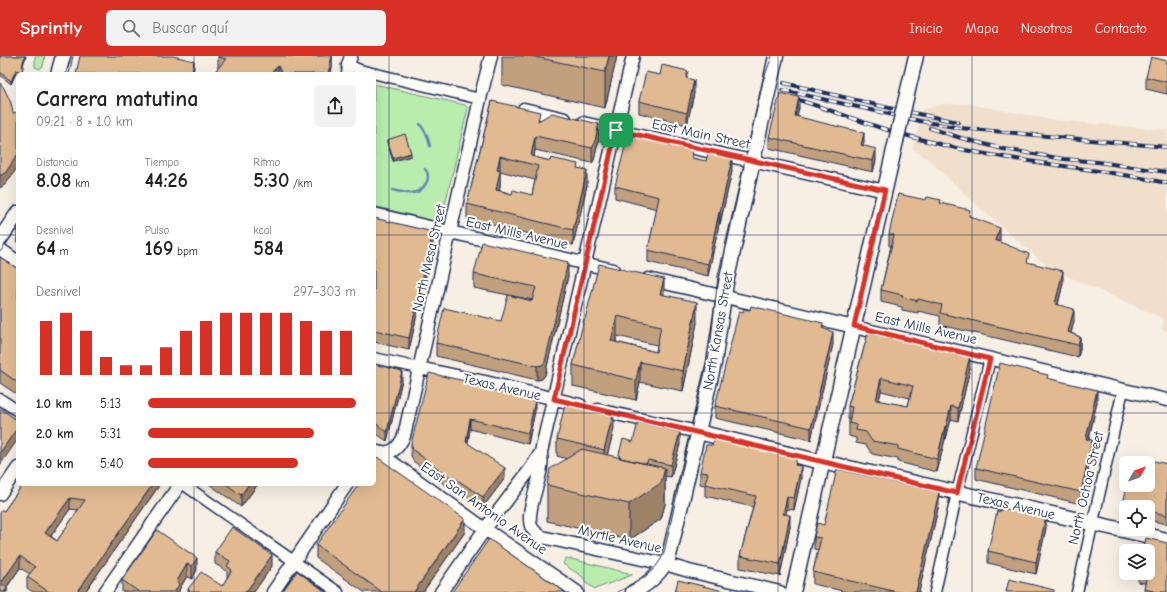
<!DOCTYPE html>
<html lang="es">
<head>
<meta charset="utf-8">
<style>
	:root { --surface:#fff; --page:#f2f2f2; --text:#222; --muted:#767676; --accent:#d93025 }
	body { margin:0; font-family:"Comic Neue",sans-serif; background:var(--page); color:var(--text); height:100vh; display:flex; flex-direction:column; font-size:15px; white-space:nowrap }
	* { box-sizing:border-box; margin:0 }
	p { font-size:13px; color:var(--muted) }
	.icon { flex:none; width:22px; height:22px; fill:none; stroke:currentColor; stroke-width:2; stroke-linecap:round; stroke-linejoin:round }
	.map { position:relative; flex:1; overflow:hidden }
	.details { position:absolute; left:16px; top:16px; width:360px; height:414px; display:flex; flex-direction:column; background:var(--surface); border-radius:6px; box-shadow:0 4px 16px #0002 }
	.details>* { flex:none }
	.needle { width:26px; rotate:50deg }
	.buttons { position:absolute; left:1119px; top:400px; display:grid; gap:8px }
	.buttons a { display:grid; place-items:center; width:36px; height:36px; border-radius:6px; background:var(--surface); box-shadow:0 4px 16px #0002; font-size:20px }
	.pin { position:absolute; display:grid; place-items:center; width:34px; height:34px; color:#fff; margin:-17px; border-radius:8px; box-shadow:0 2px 6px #0006 }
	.round { display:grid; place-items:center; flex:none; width:42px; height:42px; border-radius:6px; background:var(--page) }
	.head { display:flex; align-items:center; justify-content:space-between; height:68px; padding:0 20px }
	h1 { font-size:22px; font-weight:700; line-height:30px }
	.figures { display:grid; grid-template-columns:repeat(3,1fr); gap:6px; height:68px; padding:4px 20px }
	.figures div { display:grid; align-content:center }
	.figures b { font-size:20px; font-weight:700 }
	.figures small { font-size:11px; font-weight:400 }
	.figures p { font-size:11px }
	.chart { height:112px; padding:8px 20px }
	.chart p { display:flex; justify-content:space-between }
	.chart svg { width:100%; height:72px; margin-top:4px; stroke:var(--accent); stroke-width:6 }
	ul { padding:0 20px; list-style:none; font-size:13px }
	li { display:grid; grid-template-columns:64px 48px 1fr; align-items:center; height:30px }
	li i { height:10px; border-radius:5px; background:var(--accent) }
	header { display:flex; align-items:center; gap:24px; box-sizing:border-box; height:56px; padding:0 20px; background:var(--accent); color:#fff }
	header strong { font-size:19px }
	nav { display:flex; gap:22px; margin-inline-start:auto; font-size:14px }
	.search { width:280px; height:36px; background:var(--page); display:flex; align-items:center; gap:10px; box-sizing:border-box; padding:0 14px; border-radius:6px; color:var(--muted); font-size:15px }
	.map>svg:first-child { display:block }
	.built { fill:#f0dfca }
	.green { fill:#b9edae; stroke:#6a8e86 }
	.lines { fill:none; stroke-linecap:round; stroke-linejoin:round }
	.stream { stroke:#6588b6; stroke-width:2.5 }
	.minor-casing { stroke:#1b2f5e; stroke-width:13 }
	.tertiary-casing { stroke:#1b2f5e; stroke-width:15 }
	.secondary-casing { stroke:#1b2f5e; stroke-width:17 }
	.minor { stroke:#fdfcf7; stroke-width:10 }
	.tertiary { stroke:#fdfcf7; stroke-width:12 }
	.secondary { stroke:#fdfcf7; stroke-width:14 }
	.tram { stroke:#1b2f5e; stroke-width:1 }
	.rail-casing { stroke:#1b2f5e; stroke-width:4 }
	.rail { stroke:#fdfcf7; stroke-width:2.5; stroke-dasharray:8; stroke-linecap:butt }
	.secondary-bridge-casing { stroke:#1b2f5e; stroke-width:17; stroke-linecap:butt }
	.secondary-bridge { stroke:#fdfcf7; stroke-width:14 }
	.wall { fill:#c2a07d; stroke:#1b2f5e; fill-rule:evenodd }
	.shaded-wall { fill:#9e8266; stroke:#1b2f5e }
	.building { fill:#e1ba91; stroke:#1b2f5e; fill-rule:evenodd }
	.route-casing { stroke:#fff; stroke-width:8 }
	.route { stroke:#d93025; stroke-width:5 }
	.grid { fill:none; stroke:#1b2f5e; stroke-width:1; stroke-opacity:0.55 }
	.labels { text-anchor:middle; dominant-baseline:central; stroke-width:4; stroke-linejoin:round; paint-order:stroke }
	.street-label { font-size:14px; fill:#1b2f5e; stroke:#fdfcf7 }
</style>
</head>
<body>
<header>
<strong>Sprintly</strong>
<div class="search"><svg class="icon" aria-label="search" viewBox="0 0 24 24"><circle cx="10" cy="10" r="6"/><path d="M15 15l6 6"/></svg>Buscar aquí</div>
<nav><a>Inicio</a><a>Mapa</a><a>Nosotros</a><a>Contacto</a></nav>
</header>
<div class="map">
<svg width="1167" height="536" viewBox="0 0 1167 536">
	<rect width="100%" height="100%" fill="#f7efe3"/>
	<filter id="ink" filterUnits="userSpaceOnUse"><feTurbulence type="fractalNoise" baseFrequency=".025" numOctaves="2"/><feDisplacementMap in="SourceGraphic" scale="8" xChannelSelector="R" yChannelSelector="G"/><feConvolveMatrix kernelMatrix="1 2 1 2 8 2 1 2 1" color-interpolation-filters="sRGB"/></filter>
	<g filter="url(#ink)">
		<!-- built -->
		<path class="built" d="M943,48H969L1053,64L1167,74V275L1162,274L1164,263L1071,222L1045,208L982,154L929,104L913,93L922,54Z"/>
		<!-- green -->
		<path class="green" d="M35,0H45L43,10L40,13L35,11Z
			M374,28L465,49L468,52L442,161L439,164L433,165L374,150Z
			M567,502L632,518V519L595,533L586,527L583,521L563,508L565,503Z"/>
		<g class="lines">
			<!-- stream -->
			<path class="stream" d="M420,68L427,79L430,90
				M392,134C398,135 405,138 412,137C423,136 433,122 425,113"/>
			<!-- minor casing -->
			<g class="minor-casing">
				<path id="minor" d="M347,18L348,9L360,14L480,43
					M374,157L438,172L450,176
					M374,302L419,312
					M0,343L18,355
					M183,428L338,536
					M935,536L957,437L990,303
					M1077,536L1123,334"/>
			</g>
			<!-- tertiary casing -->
			<g class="tertiary-casing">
				<path id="tertiary" d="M348,9L351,0
					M524,53L565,63
					M583,67L885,135
					M450,176L613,214
					M0,193L18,206
					M648,223L1167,344
					M419,312L485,326L580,349
					M598,354L698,376
					M378,396L485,473L577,536
					M374,398C391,396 396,397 404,380L480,43L491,0
					M541,398C545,419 525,452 531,470C533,475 537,478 542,481L665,508L689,515L780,536
					M0,438L18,412
					M105,536L180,428
					M273,536L347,428
					M441,536L485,473L532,411L541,396L633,0"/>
			</g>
			<!-- secondary casing -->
			<g class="secondary-casing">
				<path id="secondary" d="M58,18L63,0
					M904,51L916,0
					M0,183L18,157
					M698,376L809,403L1167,484
					M633,536C649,528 661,517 669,500L714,307L726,227L776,0
					M793,536L896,85"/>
			</g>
			<!-- minor -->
			<use href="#minor" class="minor"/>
			<!-- tertiary -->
			<use href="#tertiary" class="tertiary"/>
			<!-- secondary -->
			<use href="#secondary" class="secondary"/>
			<!-- tram -->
			<path class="tram" d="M69,18L73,0
				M0,196L18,170
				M617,536C637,527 655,518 664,497L694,361L706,313L710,294L718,220L760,39L763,25L772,0"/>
			<!-- rail casing -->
			<g class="rail-casing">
				<path id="rail" d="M784,27L889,52L958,66
					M782,34L920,65L960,72L1167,91
					M789,41C820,50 850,62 881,72C907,80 934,87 960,93C1029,108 1099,112 1167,127
					M930,72L961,82L1003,93L1064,103L1098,106L1167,116"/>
			</g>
			<!-- rail -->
			<use href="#rail" class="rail"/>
			<!-- secondary-bridge casing -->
			<g class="secondary-bridge-casing">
				<path id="secondary-bridge" d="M896,85L904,51"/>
			</g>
			<!-- secondary-bridge -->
			<use href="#secondary-bridge" class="secondary-bridge"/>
		</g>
		<!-- wall -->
		<path class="wall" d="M0,0H26L23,9L22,18H18L16,17L11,28L0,19Z
			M332,0V11L331,18H213L218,12V1Z
			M502,0H617L605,52L502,29Z
			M1167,5V38L1146,33V21Z
			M660,19L688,22L694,37L687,69L639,57V45Z
			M492,45L540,64L599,83L594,104L592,107L535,94L534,101L578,112L587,129L573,189L467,162V148ZM500,115L535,124L532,139L512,138L499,134L500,130Z
			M799,52L797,60L864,87L863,90L876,104L873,116L769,92V81Z
			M387,84L411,100L393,105L387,87Z
			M693,102L732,115L720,168H719L708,220L648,206V194L657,153L615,142V130Z
			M926,144L941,147L970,160L1000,185L999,186L1029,207L1063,227L1058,249L1074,265L1071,277L1080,281V293L1078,301L940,269V260L918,255V257L902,254V251L881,246V234L891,190H889V178Z
			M374,162L433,188L409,294L374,286Z
			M18,172V186H17V173Z
			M0,201L18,213V339L0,327Z
			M474,218L568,220L545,319L542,323L537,324L436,300V287L501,265L532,245L533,244L474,232Z
			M664,239L697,267L683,335L640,326L636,344L573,330V309L585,263ZM617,280L657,289L656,296L616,286Z
			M743,256L823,272L833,288L811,384L715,362V350Z
			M868,277L970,312L958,365L951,363L946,383H945L937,416L898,406V403L872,398L866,389L856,387V382L849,380V364L848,363V350ZM881,335L910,342L908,350L879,345Z
			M374,308L402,324L387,385L374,376Z
			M1048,323L1097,346L1089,383L1092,396L1081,448L976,423V412Z
			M478,331L535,355L528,388L470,373L468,387L505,422L483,451L456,434L455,436L413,405L411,399V388Z
			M614,373L607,399L619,402V398L633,386L680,388L671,421L665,420V448L661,463L629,484L547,465V429L567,403L557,400V383Z
			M1167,408V468L1148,464V451H1126V459L1123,458V449Z
			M797,409L801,422L794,454L787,453L786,458L790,471L780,520L740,512V500L753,451L705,440V429L700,428V416Z
			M23,428H158V431L85,536H33L27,532V521L30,518L20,512L7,531V536H0L4,455ZM70,453L78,454L57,485L51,480Z
			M209,428H258L241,451Z
			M939,448L919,536H847L813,528V516L818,494L814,493V481L824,469Z
			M1012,454L1046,472L1036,518L988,507V495Z
			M157,474L197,514L192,523L187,520L179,534V536H122V524Z
			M465,476L423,536H364L316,502V489Z
			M215,496L272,510L254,536H188V533L222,530L227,522V515L215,508Z
			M1138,517H1148L1167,536H1144L1145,527L1138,526Z"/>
		<!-- shaded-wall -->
		<path class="shaded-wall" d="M25,0H26L23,9L22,18L23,6Z
			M332,0V11L331,18H328Z
			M609,0H617L605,52V16Z
			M194,5V11L193,18H192Z
			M278,10V18H270Z
			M16,14V17L11,28V25Z
			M694,24V37L687,69V57Z
			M799,41V52L795,71V60Z
			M599,68V83L594,104L592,107V92Z
			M864,77V87L861,100V89Z
			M535,80V94L532,108L531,100Z
			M876,93V104L873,116V105Z
			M411,97V100L393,105V102Z
			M18,98V110L17,112L6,128L0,132V120Z
			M500,100V130L496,149L497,114Z
			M732,103V115L720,168V156Z
			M587,114V129L573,189V174Z
			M719,156V168L708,220V208Z
			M1000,172V185L995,196V184Z
			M433,176V188L409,294V282Z
			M568,206V220L545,319L542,323L537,324V310Z
			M1063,215V227L1055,260V248Z
			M664,223V243L660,238Z
			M697,246V267L683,335V315Z
			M1074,253V265L1068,288V276Z
			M617,260V280L611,306V285Z
			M833,276V288L811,384V372Z
			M1080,281V293L1078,301V289Z
			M970,299V312L958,365V352Z
			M640,306V326L636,344V324Z
			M402,315V324L387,385V376Z
			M881,322V335L876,357V344Z
			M1097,334V346L1086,394V383Z
			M535,345V355L528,388V377Z
			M951,350V363L946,383V371Z
			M614,355V373L604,412V394Z
			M470,363V373L466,397V386Z
			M945,370V383L937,416V403Z
			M18,371V383L0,409V397Z
			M680,376V388L671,421V409Z
			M1092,384V396L1081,448V436Z
			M801,410V422L794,454V442Z
			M505,412V422L483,451V441Z
			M665,412V448L661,463L629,484V448Z
			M456,423V434L455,436V425Z
			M153,428H158V431L85,536H77Z
			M249,428H258L241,451V439Z
			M939,436V448L919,536H916Z
			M787,441V453L783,470V458Z
			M70,442V453L45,488V477Z
			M790,459V471L780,520V508Z
			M1046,460V472L1036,518V506Z
			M465,463V476L423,536H414Z
			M272,499V510L254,536H246Z
			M20,500V512L3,536L1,527Z
			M197,502V514L192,523V510Z
			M187,508V520L179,534V536H174L177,525Z
			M7,532V536H4Z"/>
		<!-- building -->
		<path class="building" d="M0,0H25L23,6L22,16L16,14L11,25L0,16Z
			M80,0H173L194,5L192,18H76Z
			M218,0H332L328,18H282L278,10L270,18H213L226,3L218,1Z
			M531,0H609L605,16Z
			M1151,1L1167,5V26L1146,21Z
			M662,9L688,15L686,22L694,24L687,57L639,45L646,16L660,19Z
			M0,27L4,32L11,47L13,57L18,56V98L6,116L0,120Z
			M780,37L799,41L795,60L864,77L861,89L876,93L873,105L769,81Z
			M492,45L540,56L538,65L552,57L599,68L594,89L592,92L535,80L531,100L550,105L551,102L578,108L577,112L587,114L573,174L467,148ZM500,100L538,110L532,139L513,134L512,138L496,134L500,115L497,114Z
			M405,78L411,97L393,102L387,84Z
			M628,79L693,94L692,102L706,105L708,97L732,103L720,156H719L708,208L648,194L659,141L615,130Z
			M898,138L926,144L927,141L941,144L940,147L970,154L969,160L1000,172L995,184L1029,198L1027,206L1063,215L1055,248L1074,253L1068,276L1080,281L1078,289L940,257L942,249L918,243V245L902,241L903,239L881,234L894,179L889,178Z
			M374,162L433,176L409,282L374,274Z
			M482,186L568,206L545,306L542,309L537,310L436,287L444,252L501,265L508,239L532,245L536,231L474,218Z
			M0,201L18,213V327L0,314Z
			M599,208L664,223L660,238L697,246L683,315L640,306L636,324L573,309L584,263H585ZM617,260L661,270L656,296L611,285Z
			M751,250L823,267L822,272L833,276L811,372L715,350L739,255L743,256L744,253L750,254Z
			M868,277L970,299L958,352L951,350L946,371L945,370L937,403L898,393V390L872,385L866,376L856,374L857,369L849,367L852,351L848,350ZM881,322L913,330L908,350L876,344Z
			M1000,307L1048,319L1047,322L1097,334L1086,383L1092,384L1081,436L976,412Z
			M374,308L402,315L387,376L374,366Z
			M429,317L478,328V330L535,345L528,377L470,363L466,386L505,412L483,441L456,423L455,425L413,394L411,388Z
			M566,344L614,355L604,394L557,383Z
			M0,352L18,365V371L0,397Z
			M638,366L680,376L671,409L648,404L646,408L620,402L619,398L623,383L633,386Z
			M715,382L797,401L795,409L801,410L794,442L787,441L783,458L790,459L780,508L740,500L756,440L705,428L708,417L700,416L706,389H712Z
			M582,393L665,412L661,427L629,448L547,429L550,413Z
			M1133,400L1167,408V459L1148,455V451H1132L1123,449L1127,429H1148V407H1132Z
			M377,401L465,463L414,536H382L316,489L359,428H374V406Z
			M837,413L939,436L916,536H897L813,516L821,482L814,481L817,467L824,469Z
			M23,428H153L77,536H49L27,521L35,511L20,500L1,527L7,532L4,536H0V457L2,454L4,455ZM70,442L85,444L57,485L45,477Z
			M226,428H249L241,439Z
			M1001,452L1012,454V452L1046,460L1036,506L988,495L997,455H1001Z
			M232,471L272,499L246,536H191L188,533L201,516L222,530L232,514L227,510L230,505L215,496Z
			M157,474L197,502L192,510L187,508L177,525L179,529L174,536H139L122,524Z
			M1146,482L1167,487V536H1158L1144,533L1147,517H1148V495H1143Z
			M489,483L565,536H452Z
			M297,515L326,536H282Z
			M1009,523L1054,534V536H1006Z
			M678,524L728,536H675Z"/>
	</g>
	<g class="lines" filter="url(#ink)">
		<!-- route casing -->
		<g class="route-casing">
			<path id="route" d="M616,74L885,134L854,270L990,303L957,437L554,343Z"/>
		</g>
		<!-- route -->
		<use href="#route" class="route"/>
	</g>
	<!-- grid -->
	<path class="grid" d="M194,0V18M389,0V536M584,0V536M778,0V536M972,0V536M0,179H18M374,179H1167M0,357H18M374,357H1167M194,428V536"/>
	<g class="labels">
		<!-- street labels -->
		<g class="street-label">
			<text transform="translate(701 78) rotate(12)">East Main Street</text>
			<text transform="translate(517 177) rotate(13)">East Mills Avenue</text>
			<text transform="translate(429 202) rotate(-77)">North Mesa Street</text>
			<text transform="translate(926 272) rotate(13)">East Mills Avenue</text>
			<text transform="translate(718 275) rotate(-80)">North Kansas Street</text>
			<text transform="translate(502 331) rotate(13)">Texas Avenue</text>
			<text transform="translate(1086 432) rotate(-77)">North Ochoa Street</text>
			<text transform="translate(1016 450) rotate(13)">Texas Avenue</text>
			<text transform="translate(484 452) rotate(35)">East San Antonio Avenue</text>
			<text transform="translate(620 483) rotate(13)">Myrtle Avenue</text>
		</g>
	</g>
</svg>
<div class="buttons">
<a><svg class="needle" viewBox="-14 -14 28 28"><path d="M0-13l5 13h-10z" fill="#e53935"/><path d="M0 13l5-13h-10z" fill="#767676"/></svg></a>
<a><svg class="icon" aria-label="locate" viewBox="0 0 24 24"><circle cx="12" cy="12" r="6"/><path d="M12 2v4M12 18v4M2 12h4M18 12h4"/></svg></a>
<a><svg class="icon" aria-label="layers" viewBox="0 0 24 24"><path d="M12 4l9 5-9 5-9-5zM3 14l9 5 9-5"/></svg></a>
</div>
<div class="pin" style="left:616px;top:74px;background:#1e9e55"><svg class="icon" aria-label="arrive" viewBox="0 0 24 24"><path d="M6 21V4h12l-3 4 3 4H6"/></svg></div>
<section class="details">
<div class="head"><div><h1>Carrera matutina</h1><p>09:21 · 8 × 1.0 km</p></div><a class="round"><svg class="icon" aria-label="share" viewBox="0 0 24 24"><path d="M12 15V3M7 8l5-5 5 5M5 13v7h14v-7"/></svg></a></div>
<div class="figures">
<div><p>Distancia</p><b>8.08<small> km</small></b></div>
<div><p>Tiempo</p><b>44:26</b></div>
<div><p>Ritmo</p><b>5:30<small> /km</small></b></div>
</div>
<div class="figures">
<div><p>Desnivel</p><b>64<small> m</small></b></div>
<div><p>Pulso</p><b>169<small> bpm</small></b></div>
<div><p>kcal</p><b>584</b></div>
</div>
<div class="chart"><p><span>Desnivel</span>297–303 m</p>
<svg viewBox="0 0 160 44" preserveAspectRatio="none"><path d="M5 44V11M15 44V6M25 44V17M35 44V33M45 44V38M55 44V38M65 44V27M75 44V17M85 44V11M95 44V6M105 44V6M115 44V6M125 44V6M135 44V11M145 44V17M155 44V17"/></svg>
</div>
<ul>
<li><b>1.0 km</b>5:13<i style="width:100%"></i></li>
<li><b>2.0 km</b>5:31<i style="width:80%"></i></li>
<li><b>3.0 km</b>5:40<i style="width:72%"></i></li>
</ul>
</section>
</div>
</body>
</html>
